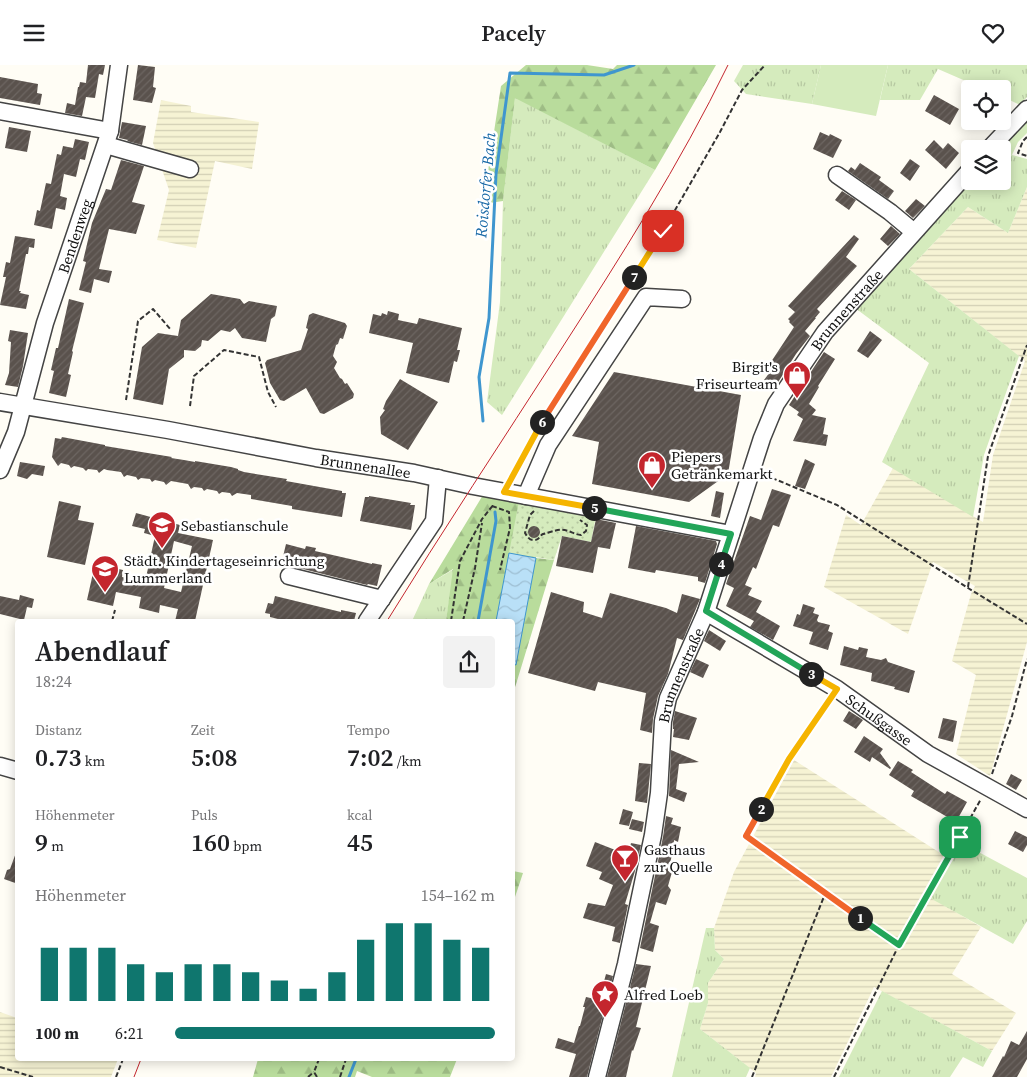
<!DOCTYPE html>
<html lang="de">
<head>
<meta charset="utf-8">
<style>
	:root { --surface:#fff; --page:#f2f2f2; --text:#202124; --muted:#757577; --accent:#0f766e }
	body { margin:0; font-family:"Source Serif 4",serif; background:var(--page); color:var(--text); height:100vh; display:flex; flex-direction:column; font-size:19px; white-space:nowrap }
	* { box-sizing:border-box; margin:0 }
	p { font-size:16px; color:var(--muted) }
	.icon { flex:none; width:28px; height:28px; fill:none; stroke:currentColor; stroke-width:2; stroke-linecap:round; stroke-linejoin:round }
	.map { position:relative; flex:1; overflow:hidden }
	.side { position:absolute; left:15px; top:554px; width:500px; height:442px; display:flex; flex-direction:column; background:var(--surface); border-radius:5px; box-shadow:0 2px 12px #0003 }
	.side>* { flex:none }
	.buttons { position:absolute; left:961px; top:15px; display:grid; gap:10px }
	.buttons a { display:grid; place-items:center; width:50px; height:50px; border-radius:5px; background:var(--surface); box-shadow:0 2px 12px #0003; font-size:25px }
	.pin { position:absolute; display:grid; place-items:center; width:42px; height:42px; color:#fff; margin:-21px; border-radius:10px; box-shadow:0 2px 8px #0006 }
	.km { position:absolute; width:25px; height:25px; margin:-12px; border-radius:50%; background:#222; color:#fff; font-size:14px; line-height:25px; text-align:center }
	.round { display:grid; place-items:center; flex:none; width:52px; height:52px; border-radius:5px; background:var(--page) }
	.headline { display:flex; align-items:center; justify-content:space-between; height:85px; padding:0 20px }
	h1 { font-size:28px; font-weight:600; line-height:38px }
	.metrics { display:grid; grid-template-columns:repeat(3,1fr); gap:8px; height:85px; padding:5px 20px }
	.metrics div { display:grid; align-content:center }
	.metrics b { font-size:25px; font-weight:600 }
	.metrics small { font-size:14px; font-weight:400 }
	.metrics p { font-size:14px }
	.chart { height:140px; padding:10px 20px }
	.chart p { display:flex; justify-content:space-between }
	.chart svg { width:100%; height:90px; margin-top:5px; stroke:var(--accent); stroke-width:6 }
	ul { padding:0 20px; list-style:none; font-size:16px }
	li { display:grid; grid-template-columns:80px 60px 1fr; align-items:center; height:38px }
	li i { height:12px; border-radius:6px; background:var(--accent) }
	header { display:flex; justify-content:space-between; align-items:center; height:65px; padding:0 20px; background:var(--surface); font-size:22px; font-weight:600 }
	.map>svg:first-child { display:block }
	.farmland { fill:url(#farmland-rules) }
	.grass { fill:url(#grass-tufts) }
	.forest { fill:url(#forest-firs) }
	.park { fill:url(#park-dots) }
	.garden { fill:#d5ebbd }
	.water { fill:url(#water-waves); stroke:#3f96cf }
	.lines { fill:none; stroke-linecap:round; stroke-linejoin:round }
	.stream { stroke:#3f96cf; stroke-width:3 }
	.building { fill:url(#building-hatch); fill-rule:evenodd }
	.minor-casing { stroke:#444; stroke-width:19 }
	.path { stroke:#333; stroke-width:2; stroke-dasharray:5 2.5; stroke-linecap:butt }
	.minor { stroke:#fff; stroke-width:16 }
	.tram { stroke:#c4262e; stroke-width:1 }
	.split-1-casing { stroke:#fff; stroke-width:10 }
	.split-2-casing { stroke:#fff; stroke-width:10 }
	.split-3-casing { stroke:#fff; stroke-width:10 }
	.split-4-casing { stroke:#fff; stroke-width:10 }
	.split-5-casing { stroke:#fff; stroke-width:10 }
	.split-6-casing { stroke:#fff; stroke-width:10 }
	.split-7-casing { stroke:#fff; stroke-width:10 }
	.split-8-casing { stroke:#fff; stroke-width:10 }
	.split-1 { stroke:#22a559; stroke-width:6 }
	.split-2 { stroke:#f0652b; stroke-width:6 }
	.split-3 { stroke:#f5b400; stroke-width:6 }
	.split-4 { stroke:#22a559; stroke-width:6 }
	.split-5 { stroke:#22a559; stroke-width:6 }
	.split-6 { stroke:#f5b400; stroke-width:6 }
	.split-7 { stroke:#f0652b; stroke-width:6 }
	.split-8 { stroke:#f5b400; stroke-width:6 }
	.labels { text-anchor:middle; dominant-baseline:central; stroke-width:5; stroke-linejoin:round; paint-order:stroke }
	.street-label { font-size:15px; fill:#111; stroke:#fff }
	.poi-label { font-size:15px; fill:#111; stroke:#fff; text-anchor:start }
	.water-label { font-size:16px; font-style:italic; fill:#1768a6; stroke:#fff }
</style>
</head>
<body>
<header><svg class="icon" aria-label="menu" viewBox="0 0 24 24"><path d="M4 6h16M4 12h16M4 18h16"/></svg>Pacely<svg class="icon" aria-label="heart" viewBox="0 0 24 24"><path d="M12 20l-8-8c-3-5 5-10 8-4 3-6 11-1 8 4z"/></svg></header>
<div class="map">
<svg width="1027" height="1012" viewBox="0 0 1027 1012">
	<defs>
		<pattern id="farmland-rules" width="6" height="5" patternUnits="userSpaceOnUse" patternTransform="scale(1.25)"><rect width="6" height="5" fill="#f6f3d4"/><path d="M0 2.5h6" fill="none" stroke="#d2cfb5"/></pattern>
		<pattern id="grass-tufts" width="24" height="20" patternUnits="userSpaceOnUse" patternTransform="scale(1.25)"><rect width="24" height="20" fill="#d5ebbd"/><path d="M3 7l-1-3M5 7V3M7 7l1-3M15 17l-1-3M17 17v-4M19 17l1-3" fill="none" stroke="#b6c8a1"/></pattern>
		<pattern id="forest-firs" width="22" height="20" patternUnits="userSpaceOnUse" patternTransform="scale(1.25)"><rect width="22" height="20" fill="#b9dc9c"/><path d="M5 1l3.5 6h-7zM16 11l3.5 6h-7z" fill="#9ebc85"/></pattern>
		<pattern id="park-dots" width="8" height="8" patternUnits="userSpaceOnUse" patternTransform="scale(1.25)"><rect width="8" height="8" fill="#d5ebbd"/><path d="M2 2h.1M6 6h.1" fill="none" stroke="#b6c8a1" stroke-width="1.8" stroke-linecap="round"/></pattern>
		<pattern id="water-waves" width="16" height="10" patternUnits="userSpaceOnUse" patternTransform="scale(1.25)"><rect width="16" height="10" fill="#b9e0f7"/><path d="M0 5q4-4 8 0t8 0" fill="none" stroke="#9ebfd3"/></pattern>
		<pattern id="building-hatch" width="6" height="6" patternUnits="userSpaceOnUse" patternTransform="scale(1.25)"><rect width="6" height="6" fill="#5a524d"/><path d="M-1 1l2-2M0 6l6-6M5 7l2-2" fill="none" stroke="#6d6662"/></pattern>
	</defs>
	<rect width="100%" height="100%" fill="#fffdf5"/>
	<!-- farmland -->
	<path class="farmland" d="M161,35L191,41V47L259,57L252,104L215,96L196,183L157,175L169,125L153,78Z
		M1027,122V577L990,711L956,689L976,610L952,596L971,529L975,521L933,497L908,569L824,522L846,450L861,460L893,403L983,457L993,390L1025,296L909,204L968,142L1008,168Z
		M794,695L945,791L925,829L981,862L952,909L1016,948L992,986L874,922L831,1012H755L756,1008L700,964L708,938V918L724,894L715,885L714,863L734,807Z
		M0,947L17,953L18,994H118L111,1012H0Z"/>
	<!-- grass -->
	<path class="grass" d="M743,0H821L812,39L746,29L734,16Z
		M888,0H1027V32L1020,40L1003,32L1002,24H984L938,4L920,35H880Z
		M515,32L655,105L502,350L487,337L500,237L503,136Z
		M1027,54V68L1018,77L1012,90L1027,94V122L1008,168L968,142L909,204L1019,291L984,390L973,452L882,397L929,298L855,243L970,116H1002V84H1000Z
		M454,504L446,556H412L429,519Z
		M960,777L1027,813V856L1013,879L930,833Z
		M706,863H714L715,885L724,894L708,918V938L700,964L750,1003L746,1012H672Z
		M882,926L992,986L983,1002L963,992L950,1012H839Z"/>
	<!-- forest -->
	<path class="forest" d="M526,0H587L613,4L617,0H716L655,105L515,33L503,136L483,139L501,21Z
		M483,430L519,436L536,493L554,495L513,629L512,556H446L453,504L429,519Z
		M513,806L523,808L513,838L512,806Z
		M258,994H457L450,1012H372L357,1006L355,1012H253Z"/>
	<!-- park -->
	<path class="park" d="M519,436L596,451L591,477L562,471L554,495L509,488Z"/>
	<!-- garden -->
	<path class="garden" d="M821,0H888L876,51L812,39Z"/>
	<!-- water -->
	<path class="water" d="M509,488L536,493L516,600L513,599L512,556H496Z"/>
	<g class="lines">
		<!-- stream -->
		<path class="stream" d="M483,356L479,312L489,253L496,109L510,8L604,10L634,0
			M478,556L496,456L495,447
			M349,1012L356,994"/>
	</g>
	<!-- building -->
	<path class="building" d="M88,0H105L103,10L99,9L95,33L86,32L82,51L65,48L67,38L75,40L78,22H79L80,17L86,18Z
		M138,0L155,2L153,22L156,23L152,38L133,35Z
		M0,12L38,19L37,28L42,29L40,40L0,33Z
		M934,30L959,44L950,60L925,46Z
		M122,57L146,61L142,80L127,76L128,75L119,73Z
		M9,62L31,66L27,87L5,83Z
		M820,67L829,71L830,69L842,75L833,93L813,84Z
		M75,74L89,77L85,95L80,94L76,112L64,109L60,131L67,133L65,145L56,143L52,164L34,160L37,145L40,146L46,118L51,119L57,89L61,90L63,81L73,83Z
		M934,75L943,84L948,78L959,88L946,104L925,85Z
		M910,94L920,101L910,116L900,108Z
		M121,95L144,101L132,137L145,140L136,169L109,164L99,204L112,206L109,218L94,214L91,228L79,225L86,197L83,196L92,158L106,124L111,125Z
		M860,98L881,112L879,115L894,126L888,134L848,106L851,102L855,105Z
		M842,126L856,135L849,145L835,135Z
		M916,134L925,141L913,153L905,146Z
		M891,161L900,169L888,181L880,174Z
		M854,170L859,174L846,192L857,201L817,244L820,247L815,253H816L805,266L810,271L796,289L775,322L764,315L773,303L769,300L794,262L789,257L790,256L788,254L795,247L788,241Z
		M15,171L35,174L34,183L29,182L28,189H26L19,226H21L20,228L29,230L26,244L0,240L6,212H3L6,197L10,198Z
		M211,229L240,234L244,239L249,236L277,241L275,251L271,254L266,277L242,273L235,263L230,267L221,265L208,276L202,275L201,281L195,286L184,285V292L169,304L163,340L133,334L142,282L158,268L178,271L181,255Z
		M69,234L84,238L72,286L73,287L68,309L71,310L66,332L49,328L54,306L51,305L56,283H58Z
		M388,246L399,249L398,255L417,259L419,253L462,263L457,285H460L457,297L454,296L449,318L406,308L413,278L369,268L373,249L381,251L382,248L387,250Z
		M313,248L345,258L347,261L343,274L340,273L338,279L336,280L333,291L337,297L334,303L340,313L342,314L345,319L347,318L354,329L353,333L324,349L320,348L306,323L284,336L280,335L270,318L265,298L267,295L301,285L308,264L306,263L309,250Z
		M10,265L28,268L23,301L18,322L5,320L9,308L11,277L8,276Z
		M870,266L882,275L868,293L857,286Z
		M824,287L835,294L818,321L819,322L809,339L816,345L812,350L826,353L823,369L828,370L826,381L793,376L803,354L797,350L799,347L789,340Z
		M614,307L741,330L728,409L689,437L592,419L599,377L572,371Z
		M400,314L438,337L408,385L381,369L380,352L385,345L383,344L386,336Z
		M62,372L105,380V381L172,392L171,393L184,395L195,397V396L231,402L238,404V405L244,407L287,414L286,416L342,426V428H346L342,452L292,444V441L251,434V430L237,428L232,431L230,428L222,427L219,429L217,426L207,424L204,426L202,423L194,422L191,424L188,419L171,416L166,420L164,417L155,415L152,417L150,414L141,413L138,415L136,412L127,410L124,412L121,407L107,405L104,404L99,408L97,405L88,404L86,406L83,403L74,401L71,403L69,400L61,398L58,401L52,392L55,373L61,374Z
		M805,394L815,399L805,424L795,421Z
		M20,397L45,401L43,411L32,409L27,414L17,411Z
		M772,424L791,430L779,462L773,460L756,504L753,502L745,520L752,523L748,530L762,536L756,547L780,561L773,575L750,562L754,556L726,541L734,523L726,519L750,451L761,455Z
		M716,426L724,428L720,453L711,451Z
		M369,431L411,438L410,440H415L411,465L360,456L365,432H369Z
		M59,436L81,441L78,455L94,458L85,500L47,492Z
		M136,448L180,460L178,468L213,475L195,556H175L178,544L160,540L159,548L139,543L141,532L116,527L113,541L87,535L95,499L123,505L122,512L145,517L155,471L144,468L145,464L132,461ZM174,476L192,481L181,527L164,523Z
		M596,454L616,458L610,484L598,482L593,508L556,501L562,471L591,477Z
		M528 467a6 6 0 1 1 12 0a6 6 0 1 1-12 0Z
		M636,461L716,476L717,479L705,518L698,516V512L656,505L655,508L628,503Z
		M286,479L305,484L306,481L316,483L315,486L372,499V498L382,500L377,521L368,519L367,520L291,501L281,500Z
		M551,527L584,537L583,547L602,553L610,528L666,543L677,548L682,529L700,534L683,575L677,573L668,609L658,631L653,654L652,668L640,665L646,628L598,617L595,626L528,608Z
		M20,530L34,534L32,543L27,542L24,555L0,549V531L19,535Z
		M275,531L341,547V545L356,548L354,556H286L270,552V549L265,548L268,538L273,539Z
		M803,539L815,543L813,548L819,550L817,555L818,557L830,560L828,566L833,568L828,585L809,579L813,567L793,561L797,549L800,550Z
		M709,565L726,576L720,586L704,576Z
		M844,581L858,585L859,582L868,584L866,592L881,595L886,593L888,597L915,606L909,628L894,624L895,622L871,616L872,608L840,600Z
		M696,594L709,600L703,613L690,607Z
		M675,646L697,653L689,675L673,672L674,664H673V657Z
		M849,646L863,655L856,664L843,656Z
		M943,653L957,656L953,677L938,673Z
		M864,671L883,684L880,688L891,703L890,704L872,692L870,697L854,687Z
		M671,685L699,697L679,699L676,724L687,728L684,737L669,731Z
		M898,696L913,705L911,707L945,729L947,726L967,737L956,757L911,731L914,726L889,710Z
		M639,698L651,699L647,738L635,736Z
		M1011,709L1022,715L1016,725L1006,719Z
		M623,744L633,747L629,761L619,759Z
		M666,751L673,753L671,759L681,762L678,777L674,775L673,786L668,806L672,807L668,821L671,825L666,840L656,837L650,858L659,861L653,887L640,883L663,772Z
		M632,754L644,757L642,767L629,764Z
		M1015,766L1027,772V780L1023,787L1008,779Z
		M595,777L628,790L631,778L641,780L635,806L625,839L628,840L620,878L612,876L615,862L583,853L588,838L605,841L613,820L599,814L602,807L586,801Z
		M17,785H18V819L4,814L7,805L10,804Z
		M636,899L651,901L636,962L641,963L633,986L632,985L626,1012H607Z
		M606,909L613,911L587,1012H569L576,989L555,983L558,973L574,978L579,961H580L585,942H583L586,932L599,935Z
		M1027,966V994L1017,1012H992L1003,991L1004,992L1011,976L1019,980Z"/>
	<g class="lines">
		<!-- minor casing -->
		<g class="minor-casing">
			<g id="minor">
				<path d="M0,46L110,66"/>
				<path d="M106,80L190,104"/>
				<path d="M989,84L1027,44"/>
				<path d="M837,110L890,147L914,167"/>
				<path id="s1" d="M0,337L168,365L316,393L414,408L473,421L731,469"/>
				<path id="s2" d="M0,405L16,367L45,258L110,66L119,0"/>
				<path d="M526,431L548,380L646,232L682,234"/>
				<path d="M289,511L382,534"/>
				<path id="s3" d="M706,547L837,624L928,689L1027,744"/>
				<path d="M367,556L434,456L438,413"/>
				<path d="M0,701L18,706"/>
				<path id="s4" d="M597,1012L626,899L653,770L659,728L663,656L668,633L706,547L762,373L776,339L825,267L970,105"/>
			</g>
		</g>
		<!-- path -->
		<path class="path" d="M1027,72L1023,76L1018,88L1027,91
			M126,335L138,256L153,244L171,265
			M190,341L194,311L224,285L259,292L268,327L276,342
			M765,410L837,440L968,523L1027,559
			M510,414L541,358L663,166L720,67L742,25L765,0
			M492,441L509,447L510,463L500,505
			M534,446L530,450L525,468C527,471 529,475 533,475C539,476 539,471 543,469C544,469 553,466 554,466C567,462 571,469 581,470L586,466L587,460L580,455
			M968,522L988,391L1027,280
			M112,556L115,545
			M451,556L460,496L482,454L494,439
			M463,556L475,503L482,458
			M992,709L1012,651L1027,594
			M825,829L899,880
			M0,1002L33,1012
			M116,1012L123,994
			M308,1012L314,1007
			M317,1012L314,1007L319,994
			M340,1012L346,994
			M752,1012L825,829L746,771L789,694L829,635
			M834,1012L899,880L981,734"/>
		<!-- minor -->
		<use href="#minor" class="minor"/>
		<!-- tram -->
		<path class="tram" d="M387,556C443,465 502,376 560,286C620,193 680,99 728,0
			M134,1012L141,994"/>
	</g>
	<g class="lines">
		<!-- split-1 casing -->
		<g class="split-1-casing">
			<path id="split-1" d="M860,853L899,880L960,772"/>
		</g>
		<!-- split-2 casing -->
		<g class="split-2-casing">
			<path id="split-2" d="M761,744L746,771L860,853"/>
		</g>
		<!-- split-3 casing -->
		<g class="split-3-casing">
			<path id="split-3" d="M761,744L789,694L837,624L811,609"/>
		</g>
		<!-- split-4 casing -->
		<g class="split-4-casing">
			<path id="split-4" d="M721,499L706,546L811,609"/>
		</g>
		<!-- split-5 casing -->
		<g class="split-5-casing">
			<path id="split-5" d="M594,443L731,469L721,499"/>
		</g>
		<!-- split-6 casing -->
		<g class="split-6-casing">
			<path id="split-6" d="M542,357L504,427L594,443"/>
		</g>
		<!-- split-7 casing -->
		<g class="split-7-casing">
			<path id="split-7" d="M542,357L634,212"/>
		</g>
		<!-- split-8 casing -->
		<g class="split-8-casing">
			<path id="split-8" d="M634,212L663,166"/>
		</g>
		<!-- split-1 -->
		<use href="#split-1" class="split-1"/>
		<!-- split-2 -->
		<use href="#split-2" class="split-2"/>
		<!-- split-3 -->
		<use href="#split-3" class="split-3"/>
		<!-- split-4 -->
		<use href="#split-4" class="split-4"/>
		<!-- split-5 -->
		<use href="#split-5" class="split-5"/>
		<!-- split-6 -->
		<use href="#split-6" class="split-6"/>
		<!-- split-7 -->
		<use href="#split-7" class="split-7"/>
		<!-- split-8 -->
		<use href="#split-8" class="split-8"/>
	</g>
	<!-- icons -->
	<defs>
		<g id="shop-pin" transform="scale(1.4375)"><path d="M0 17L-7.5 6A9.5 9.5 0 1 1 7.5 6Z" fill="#c4262e" stroke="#fff"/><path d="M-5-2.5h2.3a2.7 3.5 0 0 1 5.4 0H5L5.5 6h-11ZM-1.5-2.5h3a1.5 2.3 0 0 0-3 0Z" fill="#fff"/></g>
		<g id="school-pin" transform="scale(1.4375)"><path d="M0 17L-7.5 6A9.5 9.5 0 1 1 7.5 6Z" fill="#c4262e" stroke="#fff"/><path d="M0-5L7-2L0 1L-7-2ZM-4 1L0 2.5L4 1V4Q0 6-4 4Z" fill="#fff"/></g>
		<g id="bar-pin" transform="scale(1.4375)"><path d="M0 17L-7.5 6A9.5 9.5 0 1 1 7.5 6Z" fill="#c4262e" stroke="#fff"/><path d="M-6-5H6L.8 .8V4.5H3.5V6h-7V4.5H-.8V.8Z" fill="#fff"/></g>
		<g id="sight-pin" transform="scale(1.4375)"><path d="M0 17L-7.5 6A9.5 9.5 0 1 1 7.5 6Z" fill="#c4262e" stroke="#fff"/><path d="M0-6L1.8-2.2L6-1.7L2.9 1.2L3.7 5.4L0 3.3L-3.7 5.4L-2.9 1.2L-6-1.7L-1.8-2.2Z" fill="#fff"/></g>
	</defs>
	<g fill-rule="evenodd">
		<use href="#shop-pin" x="797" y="310"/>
		<use href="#shop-pin" x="652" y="400"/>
		<use href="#school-pin" x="162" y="460"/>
		<use href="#school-pin" x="105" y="504"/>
		<use href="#bar-pin" x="625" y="793"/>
		<use href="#sight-pin" x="605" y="929"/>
	</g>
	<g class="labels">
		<!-- street labels -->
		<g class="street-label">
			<text stroke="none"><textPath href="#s2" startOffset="246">Bendenweg</textPath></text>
			<text stroke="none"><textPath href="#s4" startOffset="818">Brunnenstraße</textPath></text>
			<text stroke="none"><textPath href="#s1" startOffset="371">Brunnenallee</textPath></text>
			<text stroke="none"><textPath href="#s4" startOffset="412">Brunnenstraße</textPath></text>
			<text stroke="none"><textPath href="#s3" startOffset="204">Schußgasse</textPath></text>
		</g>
		<!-- poi labels -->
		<g class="poi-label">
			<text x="778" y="301" text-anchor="end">Birgit's<tspan x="778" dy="17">Friseurteam</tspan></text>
			<text x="671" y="391">Piepers<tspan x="671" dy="17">Getränkemarkt</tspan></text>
			<text x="181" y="460">Sebastianschule</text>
			<text x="124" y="495">Städt. Kindertageseinrichtung<tspan x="124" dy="17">Lummerland</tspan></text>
			<text x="644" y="784">Gasthaus<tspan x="644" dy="17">zur Quelle</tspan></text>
			<text x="624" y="929">Alfred Loeb</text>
		</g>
		<!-- water labels -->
		<g class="water-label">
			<text transform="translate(485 120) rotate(-85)">Roisdorfer Bach</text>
		</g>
	</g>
</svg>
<div class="buttons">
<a><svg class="icon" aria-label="locate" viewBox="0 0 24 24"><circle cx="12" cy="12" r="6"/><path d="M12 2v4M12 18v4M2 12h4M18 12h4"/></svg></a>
<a><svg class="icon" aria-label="layers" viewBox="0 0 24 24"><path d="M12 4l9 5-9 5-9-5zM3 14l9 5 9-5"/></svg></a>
</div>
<div class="pin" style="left:960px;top:772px;background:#1e9e55"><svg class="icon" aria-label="arrive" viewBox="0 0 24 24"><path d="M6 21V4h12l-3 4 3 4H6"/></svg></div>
<div class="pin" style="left:663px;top:166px;background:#d93025"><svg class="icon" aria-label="check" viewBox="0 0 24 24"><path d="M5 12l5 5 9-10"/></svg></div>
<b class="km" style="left:860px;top:853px">1</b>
<b class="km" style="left:761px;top:744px">2</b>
<b class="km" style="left:811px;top:609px">3</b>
<b class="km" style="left:721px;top:499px">4</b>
<b class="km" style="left:594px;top:443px">5</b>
<b class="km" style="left:542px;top:357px">6</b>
<b class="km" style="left:634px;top:212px">7</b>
<section class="side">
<div class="headline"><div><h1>Abendlauf</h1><p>18:24</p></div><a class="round"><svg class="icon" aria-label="share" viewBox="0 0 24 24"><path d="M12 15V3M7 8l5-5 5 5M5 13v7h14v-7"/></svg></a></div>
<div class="metrics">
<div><p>Distanz</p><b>0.73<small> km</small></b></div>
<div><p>Zeit</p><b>5:08</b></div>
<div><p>Tempo</p><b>7:02<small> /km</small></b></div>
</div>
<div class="metrics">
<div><p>Höhenmeter</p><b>9<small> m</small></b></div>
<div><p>Puls</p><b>160<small> bpm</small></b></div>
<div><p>kcal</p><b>45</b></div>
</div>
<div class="chart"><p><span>Höhenmeter</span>154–162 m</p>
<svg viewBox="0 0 160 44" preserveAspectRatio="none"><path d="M5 44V18M15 44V18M25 44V18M35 44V26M45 44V30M55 44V26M65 44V26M75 44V30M85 44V34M95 44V38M105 44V30M115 44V14M125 44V6M135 44V6M145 44V14M155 44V18"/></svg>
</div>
<ul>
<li><b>100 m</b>6:21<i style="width:100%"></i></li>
</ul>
</section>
</div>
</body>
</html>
